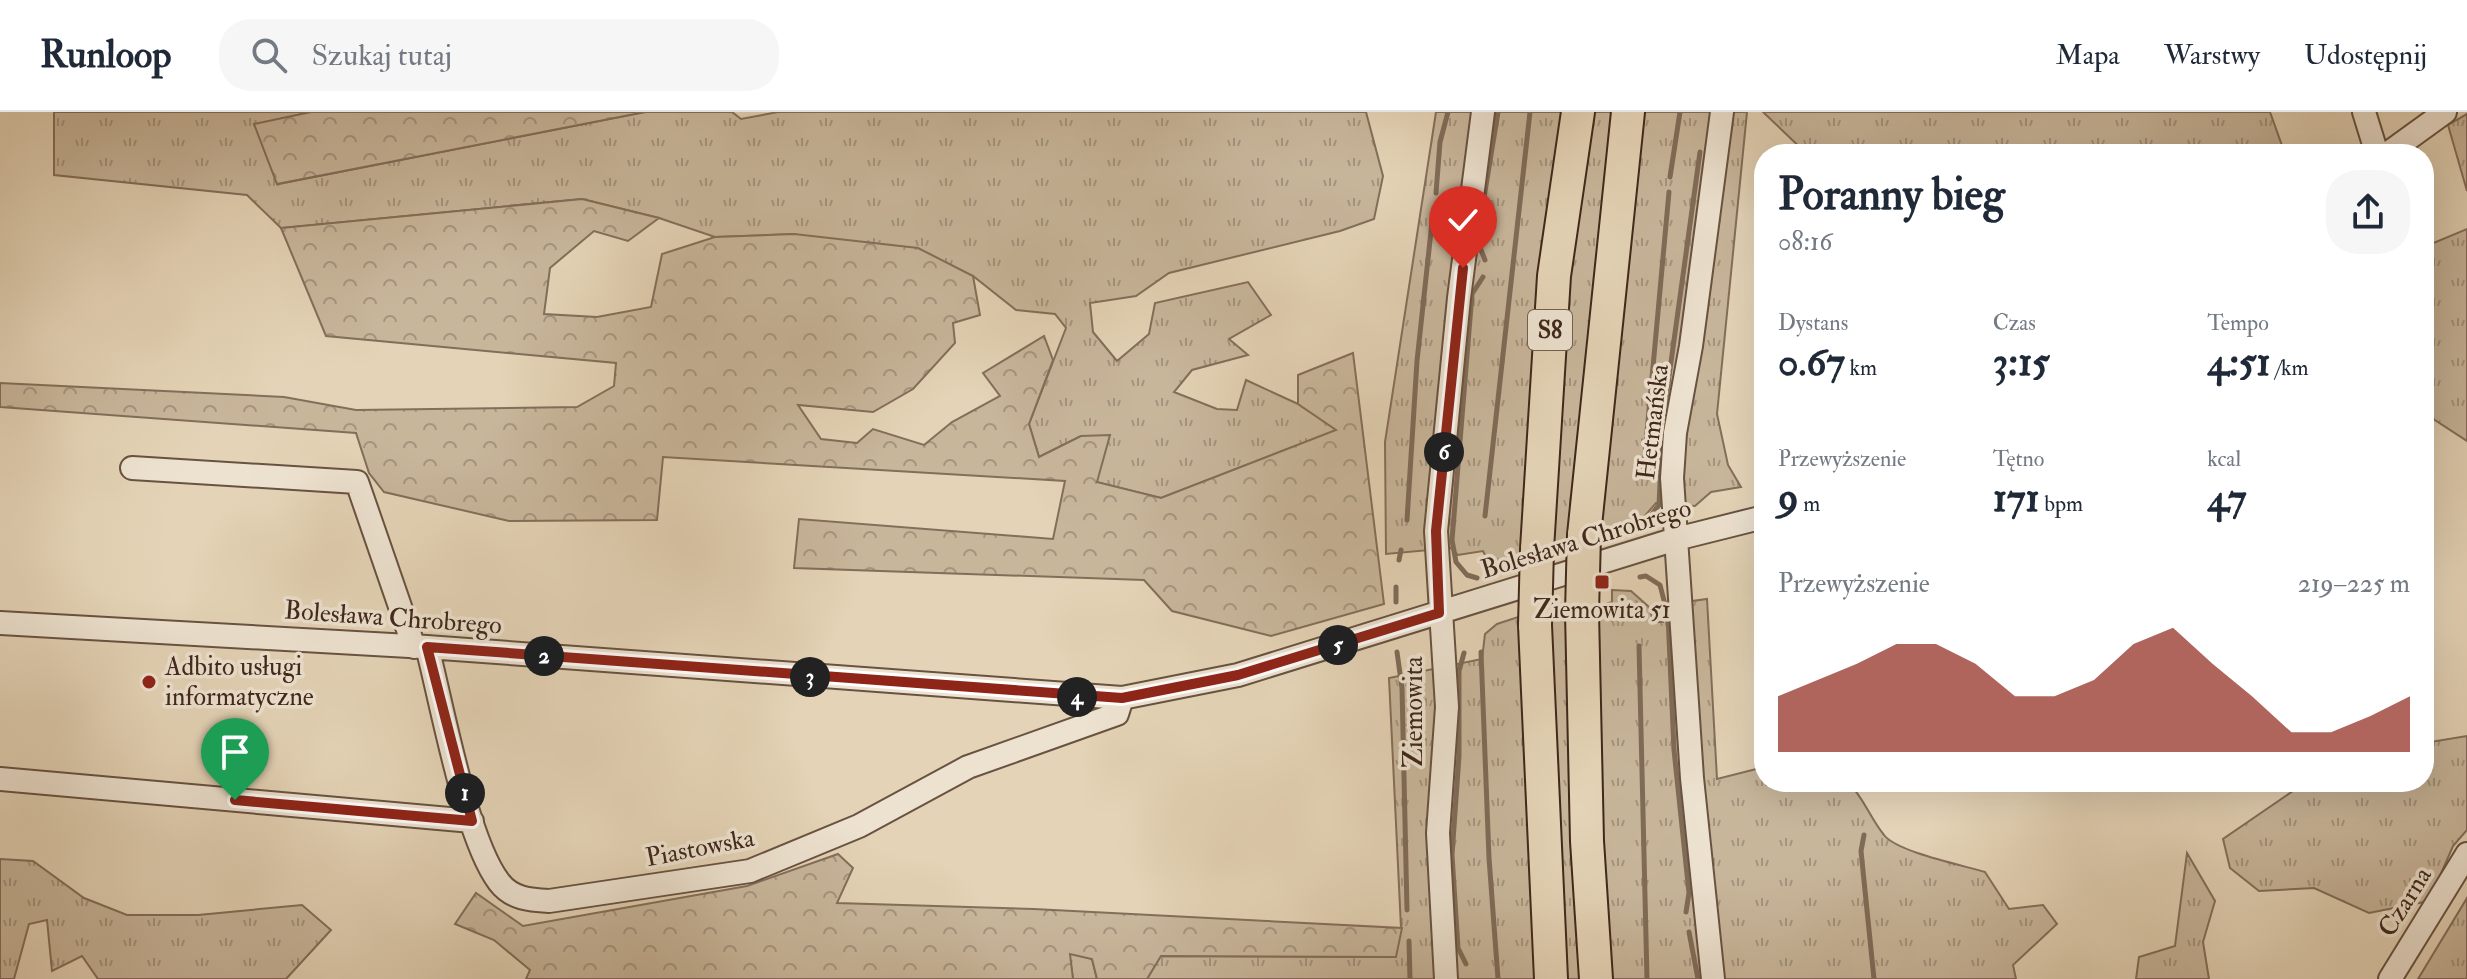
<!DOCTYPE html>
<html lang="pl">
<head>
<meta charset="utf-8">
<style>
	:root { --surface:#fff; --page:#f6f6f7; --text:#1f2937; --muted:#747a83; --line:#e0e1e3; --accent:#8f2418 }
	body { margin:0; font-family:"IM FELL Double Pica",serif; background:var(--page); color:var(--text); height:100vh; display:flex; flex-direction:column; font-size:30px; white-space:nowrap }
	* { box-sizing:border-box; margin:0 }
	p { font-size:26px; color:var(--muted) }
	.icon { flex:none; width:44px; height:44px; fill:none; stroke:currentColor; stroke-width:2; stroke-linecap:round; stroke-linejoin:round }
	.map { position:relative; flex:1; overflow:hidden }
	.panel { position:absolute; left:1754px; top:32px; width:680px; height:648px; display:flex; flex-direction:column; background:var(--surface); border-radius:32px; box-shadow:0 8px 32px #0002 }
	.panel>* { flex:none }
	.pin { position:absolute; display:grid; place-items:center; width:68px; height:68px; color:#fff; margin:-82px -34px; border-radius:50% 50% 50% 0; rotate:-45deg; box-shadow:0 0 8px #0007 }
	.pin .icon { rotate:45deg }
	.km { position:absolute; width:40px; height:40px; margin:-20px; border-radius:50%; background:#222; color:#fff; font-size:22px; line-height:40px; text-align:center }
	.round { display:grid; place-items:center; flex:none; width:84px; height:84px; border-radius:32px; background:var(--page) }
	.head { display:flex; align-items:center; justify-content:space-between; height:136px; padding:0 24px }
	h1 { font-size:44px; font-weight:700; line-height:60px }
	.stats { display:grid; grid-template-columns:repeat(3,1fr); gap:12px; height:136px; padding:8px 24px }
	.stats div { display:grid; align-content:center }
	.stats b { font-size:40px; font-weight:700 }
	.stats small { font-size:22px; font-weight:400 }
	.stats p { font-size:22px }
	.chart { height:224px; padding:16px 24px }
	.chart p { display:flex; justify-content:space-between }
	.chart svg { width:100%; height:144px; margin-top:8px; fill:var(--accent); opacity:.7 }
	header { display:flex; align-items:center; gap:48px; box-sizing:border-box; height:112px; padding:0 40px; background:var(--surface); border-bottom:2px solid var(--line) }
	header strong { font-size:38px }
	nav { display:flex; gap:44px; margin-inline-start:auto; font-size:28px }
	.search { width:560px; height:72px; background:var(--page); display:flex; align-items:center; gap:20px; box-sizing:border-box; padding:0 28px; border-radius:32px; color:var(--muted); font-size:30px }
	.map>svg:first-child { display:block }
	.grass { fill:url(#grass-tufts); stroke:#846e5a; stroke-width:2 }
	.forest { fill:url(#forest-crowns); stroke:#846e5a; stroke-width:2 }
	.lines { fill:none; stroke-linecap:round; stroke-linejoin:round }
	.stream { stroke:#806b58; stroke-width:5 }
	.minor-casing { stroke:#685241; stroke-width:26 }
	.highway-casing { stroke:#3f271a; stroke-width:36 }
	.minor { stroke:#ede2d0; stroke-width:22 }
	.highway { stroke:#e4d3b6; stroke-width:32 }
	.highway-bridge-casing { stroke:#3f271a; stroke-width:36; stroke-linecap:butt }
	.highway-bridge { stroke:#e4d3b6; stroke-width:32 }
	.route-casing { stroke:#fff; stroke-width:16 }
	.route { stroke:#8f2418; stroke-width:10 }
	.poi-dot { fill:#8f2418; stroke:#ede2d0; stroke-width:3 }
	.labels { text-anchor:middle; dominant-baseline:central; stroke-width:7; stroke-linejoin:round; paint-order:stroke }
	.shield { fill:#ede2d0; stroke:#735f51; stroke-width:2 }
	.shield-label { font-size:24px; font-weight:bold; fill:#3f271a }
	.street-label { font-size:26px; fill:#3f271a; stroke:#ede2d0 }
	.poi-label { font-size:26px; fill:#3f271a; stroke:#ede2d0 }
</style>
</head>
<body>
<header>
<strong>Runloop</strong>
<div class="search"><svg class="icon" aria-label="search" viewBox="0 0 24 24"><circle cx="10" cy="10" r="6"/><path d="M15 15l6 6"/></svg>Szukaj tutaj</div>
<nav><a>Mapa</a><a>Warstwy</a><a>Udostępnij</a></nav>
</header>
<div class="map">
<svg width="2467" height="867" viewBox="0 0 2467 867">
	<defs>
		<pattern id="grass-tufts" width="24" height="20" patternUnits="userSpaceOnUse" patternTransform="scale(2)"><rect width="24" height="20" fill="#c8b69b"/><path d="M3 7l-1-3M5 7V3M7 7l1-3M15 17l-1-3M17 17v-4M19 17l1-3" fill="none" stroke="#a4947e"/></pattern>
		<pattern id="forest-crowns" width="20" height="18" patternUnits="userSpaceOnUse" patternTransform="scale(2)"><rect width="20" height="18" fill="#c8b69b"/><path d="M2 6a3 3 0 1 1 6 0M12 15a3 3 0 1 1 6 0" fill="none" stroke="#a4947e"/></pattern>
	</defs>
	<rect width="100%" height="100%" fill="#e4d3b6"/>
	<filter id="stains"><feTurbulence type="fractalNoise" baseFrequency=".0025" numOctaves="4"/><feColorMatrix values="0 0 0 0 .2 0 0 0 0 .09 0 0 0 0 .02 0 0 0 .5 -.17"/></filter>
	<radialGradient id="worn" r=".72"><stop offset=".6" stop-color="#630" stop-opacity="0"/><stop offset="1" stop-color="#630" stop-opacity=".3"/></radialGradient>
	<!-- grass -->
	<path class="grass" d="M54,0H311L255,13L278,72L645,0H732L741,7L778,0H1366L1383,64L1374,107L1340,119L1169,161L1136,184L1090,191L1093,220L1117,249L1149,222L1155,191L1248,170L1271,203L1229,227L1248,243L1192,258L1174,280L1217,297L1237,298L1246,268L1298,292L1337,318L1161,386L1096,370L1109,324H1081L1039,345L1029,312L1066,216L1055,202L1016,198L973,164L794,122L715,125L659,106L582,87L281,116L247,83L54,63Z
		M1436,0H1747L1717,302L1728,353L1741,375L1711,380L1695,394L1656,391L1636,414L1612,421L1611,415L1520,442L1519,458C1502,456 1490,456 1483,439L1458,443L1451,436L1386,442L1385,330Z
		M1763,0H2270L2285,42H1807Z
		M2467,2V79L2448,13Z
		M2467,117V329L2424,301V135Z
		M1612,478L1631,479L1648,494L1654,510H1663L1664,493L1707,487L1717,667L1764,655V670H1848C1864,686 1870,706 1884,723C1897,740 1962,753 1985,760L2009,797L2043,793L2057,812L2013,853L2016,867H1147L1160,844L1395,845L1401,816L1389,566L1482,547L1485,522L1497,512L1518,505L1519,518L1612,490Z
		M2467,624V718L2453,734L2429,789L2369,801L2314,776L2259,779L2230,756L2223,727L2306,670H2424V631Z
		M2187,741L2215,789L2203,830L2209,867H2136L2139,845L2175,834Z
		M0,747L33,749L84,786L127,803H198L302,793L331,818L286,867H98L82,844L52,859L47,808L29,812L14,867H0Z
		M2467,786V867H2418Z
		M1069,841L1092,847L1097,867H1073Z"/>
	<!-- forest -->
	<path class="forest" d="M311,0H645L277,72L254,12Z
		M582,87L659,106L628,129L594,119L550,156L544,202L597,205L651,195L662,142L715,125L794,122L918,136L973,164L980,203L953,211L955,231L913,277L873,300L798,293L821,327L857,331L873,317L924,333L952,310L1000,284L983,261L1044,224L1053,248L1029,312L1039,345L1081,324L1110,323L1097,370L1161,386L1336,318L1298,292V263L1353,241L1384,492L1271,524L1172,499L1144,468L794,456L799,407L1053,427L1065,369L663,345L657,408L509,409L384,380L369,361L356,321L0,295V271L284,285L356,298L577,295L614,274L616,251L326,224L281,116Z
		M838,742L853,756L837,791L1034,797L1402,816L1396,845L1161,844L1147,867H1097L1092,847L1070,842L1073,867H526L530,858L494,828L455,812L476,781L523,814L747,774Z"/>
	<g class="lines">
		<!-- stream -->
		<path class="stream" d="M1670,65L1680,0
			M1436,81L1440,30L1448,0
			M1480,110L1498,0
			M1477,128L1485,148
			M1643,364L1669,80
			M1485,404L1530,0
			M1407,408L1417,249L1432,110
			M1627,419L1642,415L1659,393L1663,308L1700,40
			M1399,448L1401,438
			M1640,465L1646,464L1660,473L1668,504L1674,638L1689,781L1686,800
			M1477,466L1467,463L1456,450L1452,428L1472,182L1483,165
			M1396,475V490
			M1639,534L1647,867
			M1397,540L1402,576L1407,798
			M1481,540L1489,746L1498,867
			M1464,541L1459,559V644L1452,743L1458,836L1466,852
			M1864,723L1861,739L1874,867
			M1689,820L1698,867
			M1409,829L1410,867"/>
		<!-- minor casing -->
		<g class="minor-casing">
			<path id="minor" d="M2364,0L2377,42
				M2387,42L2445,0
				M132,356L357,370L414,535
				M0,511L427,535L1122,586L1238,563L1676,427L1764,405
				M427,535C442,592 466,727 499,770C512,787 530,788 549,789L750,759L859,714L968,655L1117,602L1122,586
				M0,667L472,709
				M1446,867L1438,721L1447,595L1436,419L1459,186L1483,0
				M1713,867L1692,666L1672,366L1675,321L1691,234L1722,0
				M2390,867L2467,742"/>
		</g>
		<!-- highway casing -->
		<g class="highway-casing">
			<path id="highway" d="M1584,423L1628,0
				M1537,437L1554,164L1578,0
				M1582,500L1587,729L1596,867
				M1535,513L1551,867"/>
		</g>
		<!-- minor -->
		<use href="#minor" class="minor"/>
		<!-- highway -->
		<use href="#highway" class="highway"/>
		<!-- highway-bridge casing -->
		<g class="highway-bridge-casing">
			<path id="highway-bridge" d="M1582,500L1584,423
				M1535,513L1537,437"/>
		</g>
		<!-- highway-bridge -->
		<use href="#highway-bridge" class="highway-bridge"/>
	</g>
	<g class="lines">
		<!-- route casing -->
		<g class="route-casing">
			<path id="route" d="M235,688L472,709L427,535L1122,586L1238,563L1439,501L1436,419L1463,156"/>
		</g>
		<!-- route -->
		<use href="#route" class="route"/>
	</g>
	<!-- markers -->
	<g class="poi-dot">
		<rect x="1594" y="462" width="16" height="16" rx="4"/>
		<circle cx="149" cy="570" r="8"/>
	</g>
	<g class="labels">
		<!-- shield labels -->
		<rect class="shield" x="1528" y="198" width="44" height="40" rx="6"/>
		<g class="shield-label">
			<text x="1550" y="218">S8</text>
		</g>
		<!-- street labels -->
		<g class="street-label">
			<text transform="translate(1653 310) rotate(-83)">Hetmańska</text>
			<text transform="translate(1586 427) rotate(-17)">Bolesława Chrobrego</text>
			<text transform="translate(393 506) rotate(4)">Bolesława Chrobrego</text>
			<text transform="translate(1414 600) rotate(-90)">Ziemowita</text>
			<text transform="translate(700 736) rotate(-11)">Piastowska</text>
			<text transform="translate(2405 790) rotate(-58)">Czarna</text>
		</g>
		<!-- poi labels -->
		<g class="poi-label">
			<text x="1602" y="498">Ziemowita 51</text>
			<text x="165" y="555" text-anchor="start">Adbito usługi<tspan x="165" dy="30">informatyczne</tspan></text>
		</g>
	</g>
	<rect width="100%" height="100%" filter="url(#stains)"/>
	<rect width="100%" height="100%" fill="url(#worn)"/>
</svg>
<div class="pin" style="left:235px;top:688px;background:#1e9e55"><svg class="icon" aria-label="arrive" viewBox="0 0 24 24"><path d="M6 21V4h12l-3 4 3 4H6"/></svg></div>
<div class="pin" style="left:1463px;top:156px;background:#d93025"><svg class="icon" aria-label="check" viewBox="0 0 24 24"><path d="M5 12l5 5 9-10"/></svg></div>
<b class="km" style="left:465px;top:681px">1</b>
<b class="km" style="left:544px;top:544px">2</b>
<b class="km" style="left:810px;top:565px">3</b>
<b class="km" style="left:1077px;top:585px">4</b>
<b class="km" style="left:1338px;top:533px">5</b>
<b class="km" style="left:1444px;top:340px">6</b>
<section class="panel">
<div class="head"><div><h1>Poranny bieg</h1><p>08:16</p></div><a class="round"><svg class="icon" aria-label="share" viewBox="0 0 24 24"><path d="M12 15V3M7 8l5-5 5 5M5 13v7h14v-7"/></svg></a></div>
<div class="stats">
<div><p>Dystans</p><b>0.67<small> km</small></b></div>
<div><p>Czas</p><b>3:15</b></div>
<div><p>Tempo</p><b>4:51<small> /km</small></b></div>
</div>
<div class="stats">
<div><p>Przewyższenie</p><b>9<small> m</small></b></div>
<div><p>Tętno</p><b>171<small> bpm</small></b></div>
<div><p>kcal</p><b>47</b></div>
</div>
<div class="chart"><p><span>Przewyższenie</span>219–225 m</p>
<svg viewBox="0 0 160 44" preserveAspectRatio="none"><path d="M0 44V27L10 22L20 17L30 11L40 11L50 17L60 27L70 27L80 22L90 11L100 6L110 17L120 27L130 38L140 38L150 33L160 27V44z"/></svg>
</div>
</section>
</div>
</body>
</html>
